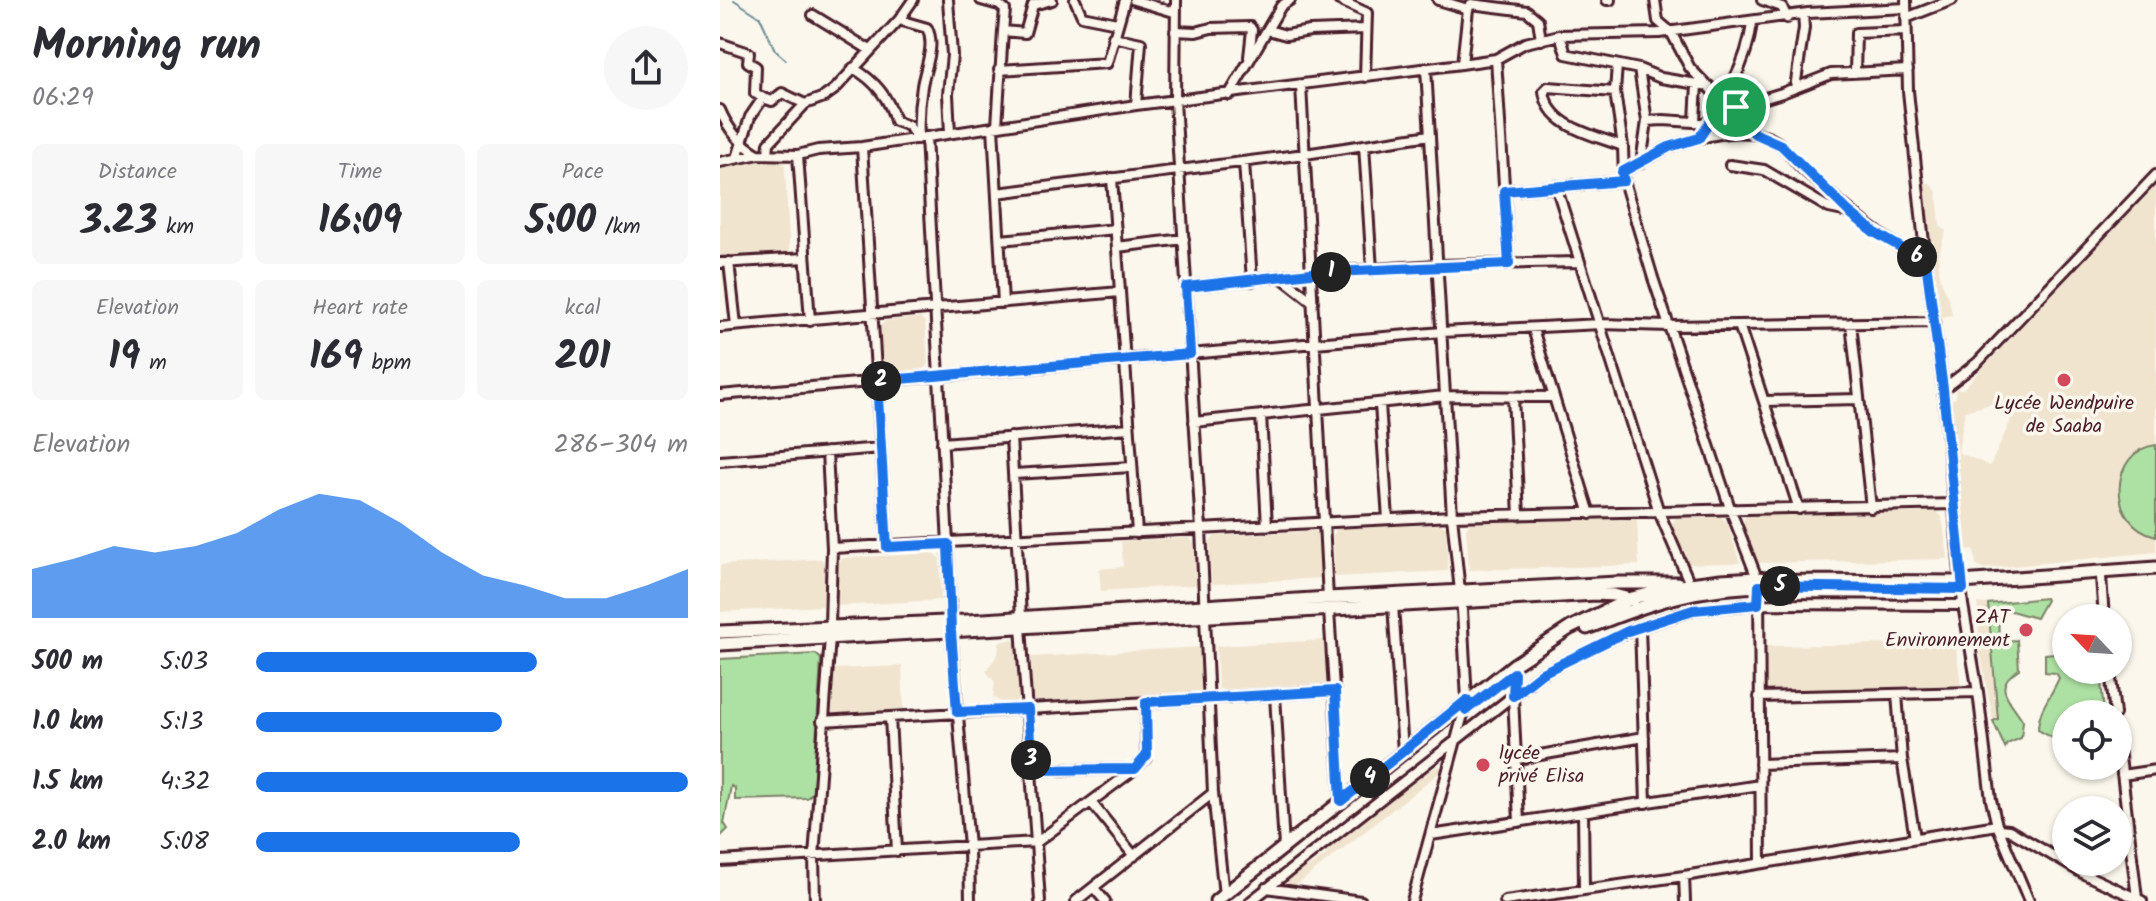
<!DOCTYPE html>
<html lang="en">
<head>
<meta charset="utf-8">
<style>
	:root { --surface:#fff; --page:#f7f7f7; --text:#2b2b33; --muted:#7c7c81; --accent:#1a73e8 }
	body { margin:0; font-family:Kalam,sans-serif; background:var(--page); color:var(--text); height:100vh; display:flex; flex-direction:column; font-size:30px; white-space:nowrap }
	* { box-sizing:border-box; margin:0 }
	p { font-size:26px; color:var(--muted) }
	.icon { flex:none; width:44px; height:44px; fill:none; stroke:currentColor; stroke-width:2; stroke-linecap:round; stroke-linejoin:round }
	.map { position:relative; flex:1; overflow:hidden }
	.drawer { display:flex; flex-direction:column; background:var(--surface); width:720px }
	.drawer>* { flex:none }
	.needle { width:52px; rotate:295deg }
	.fabs { position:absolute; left:1332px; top:604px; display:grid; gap:16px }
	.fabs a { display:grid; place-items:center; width:80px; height:80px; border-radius:50%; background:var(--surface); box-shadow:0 2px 6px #0004; font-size:40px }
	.pin { position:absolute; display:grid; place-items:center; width:68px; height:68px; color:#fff; margin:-34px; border:4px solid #fff; border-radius:50%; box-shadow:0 2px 8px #0007 }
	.km { position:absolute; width:40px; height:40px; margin:-20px; border-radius:50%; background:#222; color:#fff; font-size:22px; line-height:40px; text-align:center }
	.round { display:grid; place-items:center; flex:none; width:84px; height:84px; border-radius:42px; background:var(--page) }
	.summary { display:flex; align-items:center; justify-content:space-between; height:136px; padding:0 32px }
	h1 { font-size:44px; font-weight:800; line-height:60px }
	.figures { display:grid; grid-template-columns:repeat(3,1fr); gap:12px; height:136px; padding:8px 32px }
	.figures div { display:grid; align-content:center; border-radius:12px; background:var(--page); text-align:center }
	.figures b { font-size:40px; font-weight:800 }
	.figures small { font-size:22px; font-weight:400 }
	.figures p { font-size:22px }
	.chart { height:224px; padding:16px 32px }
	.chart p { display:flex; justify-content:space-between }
	.chart svg { width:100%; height:144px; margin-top:8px; fill:var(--accent); opacity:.7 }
	ul { padding:0 32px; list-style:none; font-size:26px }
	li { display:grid; grid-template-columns:128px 96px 1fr; align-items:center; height:60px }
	li i { height:20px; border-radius:10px; background:var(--accent) }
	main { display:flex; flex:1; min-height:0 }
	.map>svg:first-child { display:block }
	.built { fill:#f0e4cf; fill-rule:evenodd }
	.green { fill:#ade1a3; stroke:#7c8067; stroke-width:2 }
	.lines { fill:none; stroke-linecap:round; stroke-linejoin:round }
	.stream { stroke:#6c8b96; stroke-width:2 }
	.street-casing { stroke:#4a1f2b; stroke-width:14 }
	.secondary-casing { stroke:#4a1f2b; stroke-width:17 }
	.street { stroke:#fbf7ec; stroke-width:8 }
	.secondary { stroke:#fbf7ec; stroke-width:11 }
	.route-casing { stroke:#fff; stroke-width:16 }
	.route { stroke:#1a73e8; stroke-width:10 }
	.poi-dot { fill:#d1495b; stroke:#fbf7ec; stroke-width:3 }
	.labels { text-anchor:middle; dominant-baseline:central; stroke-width:7; stroke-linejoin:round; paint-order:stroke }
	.poi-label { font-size:20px; fill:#4a1f2b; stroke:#fbf7ec }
</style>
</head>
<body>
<main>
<section class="drawer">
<div class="summary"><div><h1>Morning run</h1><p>06:29</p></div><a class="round"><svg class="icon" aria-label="share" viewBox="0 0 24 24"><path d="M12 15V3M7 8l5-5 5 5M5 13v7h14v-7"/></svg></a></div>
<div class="figures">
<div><p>Distance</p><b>3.23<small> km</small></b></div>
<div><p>Time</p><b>16:09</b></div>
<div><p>Pace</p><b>5:00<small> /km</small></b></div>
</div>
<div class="figures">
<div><p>Elevation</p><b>19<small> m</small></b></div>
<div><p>Heart rate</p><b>169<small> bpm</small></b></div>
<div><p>kcal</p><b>201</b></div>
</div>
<div class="chart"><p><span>Elevation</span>286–304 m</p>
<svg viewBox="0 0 160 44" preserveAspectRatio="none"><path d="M0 44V29L10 26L20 22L30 24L40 22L50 18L60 11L70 6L80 8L90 15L100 24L110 31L120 34L130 38L140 38L150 34L160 29V44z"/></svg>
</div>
<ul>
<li><b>500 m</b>5:03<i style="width:65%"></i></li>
<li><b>1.0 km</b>5:13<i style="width:57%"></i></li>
<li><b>1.5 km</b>4:32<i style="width:100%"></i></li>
<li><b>2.0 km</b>5:08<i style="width:61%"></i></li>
</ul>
</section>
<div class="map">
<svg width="1436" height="901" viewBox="0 0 1436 901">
	<rect width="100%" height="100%" fill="#fbf7ec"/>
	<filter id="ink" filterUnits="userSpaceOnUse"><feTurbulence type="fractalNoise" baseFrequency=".0125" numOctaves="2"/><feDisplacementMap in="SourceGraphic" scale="16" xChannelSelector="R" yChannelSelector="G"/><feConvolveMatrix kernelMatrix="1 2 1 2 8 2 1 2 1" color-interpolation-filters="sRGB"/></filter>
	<g filter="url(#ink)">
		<!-- built -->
		<path class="built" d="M64,154L70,257L0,262V163Z
			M1203,183H1210L1217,192L1220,226L1226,231L1218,256L1220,278L1229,299L1232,315L1221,317Z
			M1436,185V552L1262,569L1256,565L1254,549L1245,550L1233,451L1231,399L1236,398L1235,389H1243ZM1271,404L1291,420L1270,466L1238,452L1245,411Z
			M200,318L205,322L208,364L203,370L167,374L162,369L160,327L165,321Z
			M1217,512L1222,517L1228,559L1036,563L1023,521L1026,516Z
			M1000,517L1007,522L1020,563L965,564L952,523L956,518Z
			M917,519L919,565L749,570L746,528L751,522Z
			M721,524L726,528L728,571L615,577L613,535L617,529Z
			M595,531L601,536L603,578L492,584L489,542L495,536Z
			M469,538L474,543L476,585L381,591L379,569L403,567L401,541Z
			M214,553L220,558L221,600L116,606L118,563L123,558Z
			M101,559L106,564L103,606L0,612V565Z
			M1257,603L1268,604L1278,720L1273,721L1260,651Z
			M293,639L299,649L297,675L301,687L296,704L281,702L273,697L275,682L266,671L278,654L279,642Z
			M607,640L609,681L602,688L505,693L498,687L496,646Z
			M1232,643L1236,646L1241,686L1239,689L1051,694L1046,688V646Z
			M481,647L483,689L478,694L319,704L313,699L311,657Z
			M182,666L184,711L116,716L110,710L113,669Z
			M719,765L722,770L714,777L569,891L566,880L586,864L589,867L607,854L604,850L691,783Z"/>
		<!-- green -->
		<path class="green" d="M1436,445V536C1385,524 1390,450 1436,445Z
			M1325,598L1326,600L1316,618L1284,609L1278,610L1279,643L1297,640L1299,669C1270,687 1291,700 1303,721L1301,738L1287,744L1285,748L1273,721L1278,719L1268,604Z
			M1346,652V670H1380L1384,714H1346V750H1343L1331,737L1318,730C1318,709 1331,697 1339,678L1336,673L1325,672V654Z
			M96,654L101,659L93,792L87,798L15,800V788L11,786L4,823L8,829L0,837V659Z"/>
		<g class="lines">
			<!-- stream -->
			<path class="stream" d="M14,0L40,17L55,50L66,60"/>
			<!-- street casing -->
			<g class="street-casing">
				<path id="street" d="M228,0L232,55L228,94L230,133
					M261,0L279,5L285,10L283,31
					M355,0L362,16L397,23
					M414,0L454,12
					M456,0L455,101L481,529L493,793L504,895
					M619,0L647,13L645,77
					M718,0L748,9
					M887,0H890
					M935,0L938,21L951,32L970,68L1003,102L1016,107L1034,133
					M1042,0L1062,7L1067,18
					M1186,0L1188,91L1206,262L1223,389L1243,605L1258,692L1271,800L1277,825L1309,901
					M93,15L150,50
					M1186,18L1232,0
					M179,20L207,28C216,46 205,67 202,86C199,104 198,120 199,138
					M548,30L566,35L590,31L646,29
					M455,31L476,32L491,28L530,27L532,30L529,57
					M840,35L846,54L919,69L941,78L989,86
					M393,37L421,43L416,105
					M0,43L29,53L28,62L36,67L35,93L43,98L30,117L17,158
					M776,59L789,264
					M742,64L748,9L751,4L807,11L818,20L821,40
					M897,65L895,92L903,146L904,181L933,278L1011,511L1037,578
					M133,68C154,80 169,97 175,121L189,126L197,139
					M919,69L927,121L921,163
					M279,70L387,63L405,0
					M1135,73L1136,33L1186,31
					M581,85L608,598
					M1075,88L1084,28L1083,14
					M895,92L828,87L824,91C828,127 874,135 903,146
					M509,95L561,6L570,0
					M43,98L52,101L62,93L85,104
					M1016,107L1062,93L1111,74L1188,70
					M0,110C8,129 20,144 38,154
					M927,121L943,120L989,123
					M975,121L977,84
					M277,126L283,31L305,33L313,5L332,0
					M273,127L283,303
					M206,137L228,544L231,631L249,847L250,901
					M979,138C1003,133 1030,128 1052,139C1065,145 1073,160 1083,169C1122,204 1158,238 1206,262
					M644,145L652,270
					M142,147L167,547
					M48,154L49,143L85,104L104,97L115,89L179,20L193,0
					M78,155L90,321
					M0,162L39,154L78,155L98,150L142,147L416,105L741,64L776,59L805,43L840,35L939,33L1088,13L1186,8
					M524,162L532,281
					M1010,165L1044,170L1109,208L1128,212
					M902,172L949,147L979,138C1003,102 1027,66 1032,23
					M392,178L417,533
					M836,186L939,512L970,584
					M784,191L904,181
					M277,193L585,154L710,135
					M280,240L396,229
					M397,247L464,239
					M9,262L16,325
					M0,263L85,258
					M561,277L593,302
					M466,287L591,273L717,265L860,262
					M1131,323L1151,508
					M1019,325L1079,509
					M0,327L400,292
					M813,329L870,514
					M1223,389L1257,363L1436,175
					M0,395L722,332L881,324L949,326L1215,322
					M793,397L799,515
					M1044,401L1139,399
					M660,404L668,519
					M541,415L547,526
					M474,422L725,396L834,397
					M291,437L301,617
					M222,443L409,428
					M107,452L112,548L110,626
					M0,461L161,448
					M294,474L412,467
					M112,548L732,516L1233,504
					M1381,577L1384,618
					M1039,586L1041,863
					M673,605L683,752
					M609,610L621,801
					M301,626L320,901
					M920,627L926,803
					M1390,670L1395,714
					M794,673L793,696L799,822
					M1177,694L1182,759L1195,838
					M555,695L564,847
					M1039,697L1258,692
					M170,717L177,851
					M102,721L615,691
					M1398,740L1417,898
					M797,759L924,737
					M1040,764L1182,759
					M312,770L415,769
					M1402,775L1436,770
					M371,802L414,856
					M863,812L864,888
					M1279,829L1289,830L1364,874L1422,901
					M711,835L1040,785
					M0,861L317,842L411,772L426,758V702
					M964,876L965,901
					M374,888L385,901
					M546,888L641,901
					M95,901L94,857L110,637
					M356,901L493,793
					M531,901L822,673L908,631L973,610L1038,604L1243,605
					M692,901L747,700L742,610L732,516L706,68
					M785,901L964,876L1277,825"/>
			</g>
			<!-- secondary casing -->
			<g class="secondary-casing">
				<path id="secondary" d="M867,628C933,601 979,586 1051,586
					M0,632L247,621L608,598L897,583H957
					M0,644L876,594L894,595L913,600
					M496,901L795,664L850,628L912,598L970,584L1001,580L1037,578L1069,581L1241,582L1436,568"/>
			</g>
			<!-- street -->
			<use href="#street" class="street"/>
			<!-- secondary -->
			<use href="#secondary" class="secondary"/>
		</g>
	</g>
	<g class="lines" filter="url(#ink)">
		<!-- route casing -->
		<g class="route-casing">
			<path id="route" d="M1003,102L1016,107L1034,133L1061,145L1129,212L1154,232L1206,262L1223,389L1243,589L1039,586L1038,604L973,610L908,631L822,673L793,696L794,673L746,710L747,700L621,801L615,691L426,702L427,755L415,769L312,770L308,709L237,712L231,631L228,544L167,547L157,381L470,354L466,287L591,273L789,264L784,191L904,181L902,172L949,147L979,138Z"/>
		</g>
		<!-- route -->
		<use href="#route" class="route"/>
	</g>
	<!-- markers -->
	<g class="poi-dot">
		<circle cx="1344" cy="380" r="8"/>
		<circle cx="1306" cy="630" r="8"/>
		<circle cx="763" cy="765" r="8"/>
	</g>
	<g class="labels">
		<!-- poi labels -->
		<g class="poi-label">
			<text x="1344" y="404">Lycée Wendpuire<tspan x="1344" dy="23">de Saaba</tspan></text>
			<text x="1290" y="618" text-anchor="end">ZAT<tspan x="1290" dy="23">Environnement</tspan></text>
			<text x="779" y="754" text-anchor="start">lycée<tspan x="779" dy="23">privé Elisa</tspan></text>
		</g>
	</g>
</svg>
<div class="fabs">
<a><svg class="needle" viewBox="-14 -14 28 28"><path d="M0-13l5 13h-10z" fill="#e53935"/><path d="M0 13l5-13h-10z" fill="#7c7c81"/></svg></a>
<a><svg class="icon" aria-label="locate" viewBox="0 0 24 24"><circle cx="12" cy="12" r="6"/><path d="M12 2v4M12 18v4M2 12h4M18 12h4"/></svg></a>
<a><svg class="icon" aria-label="layers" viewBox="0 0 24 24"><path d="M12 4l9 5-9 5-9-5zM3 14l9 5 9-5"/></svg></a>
</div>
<div class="pin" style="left:1016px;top:107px;background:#1e9e55"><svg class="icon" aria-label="arrive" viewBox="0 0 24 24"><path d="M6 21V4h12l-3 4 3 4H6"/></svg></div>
<b class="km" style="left:611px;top:272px">1</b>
<b class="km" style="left:161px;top:381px">2</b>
<b class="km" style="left:311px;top:760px">3</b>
<b class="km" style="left:650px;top:778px">4</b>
<b class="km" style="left:1060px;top:586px">5</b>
<b class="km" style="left:1197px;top:257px">6</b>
</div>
</main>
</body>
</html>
